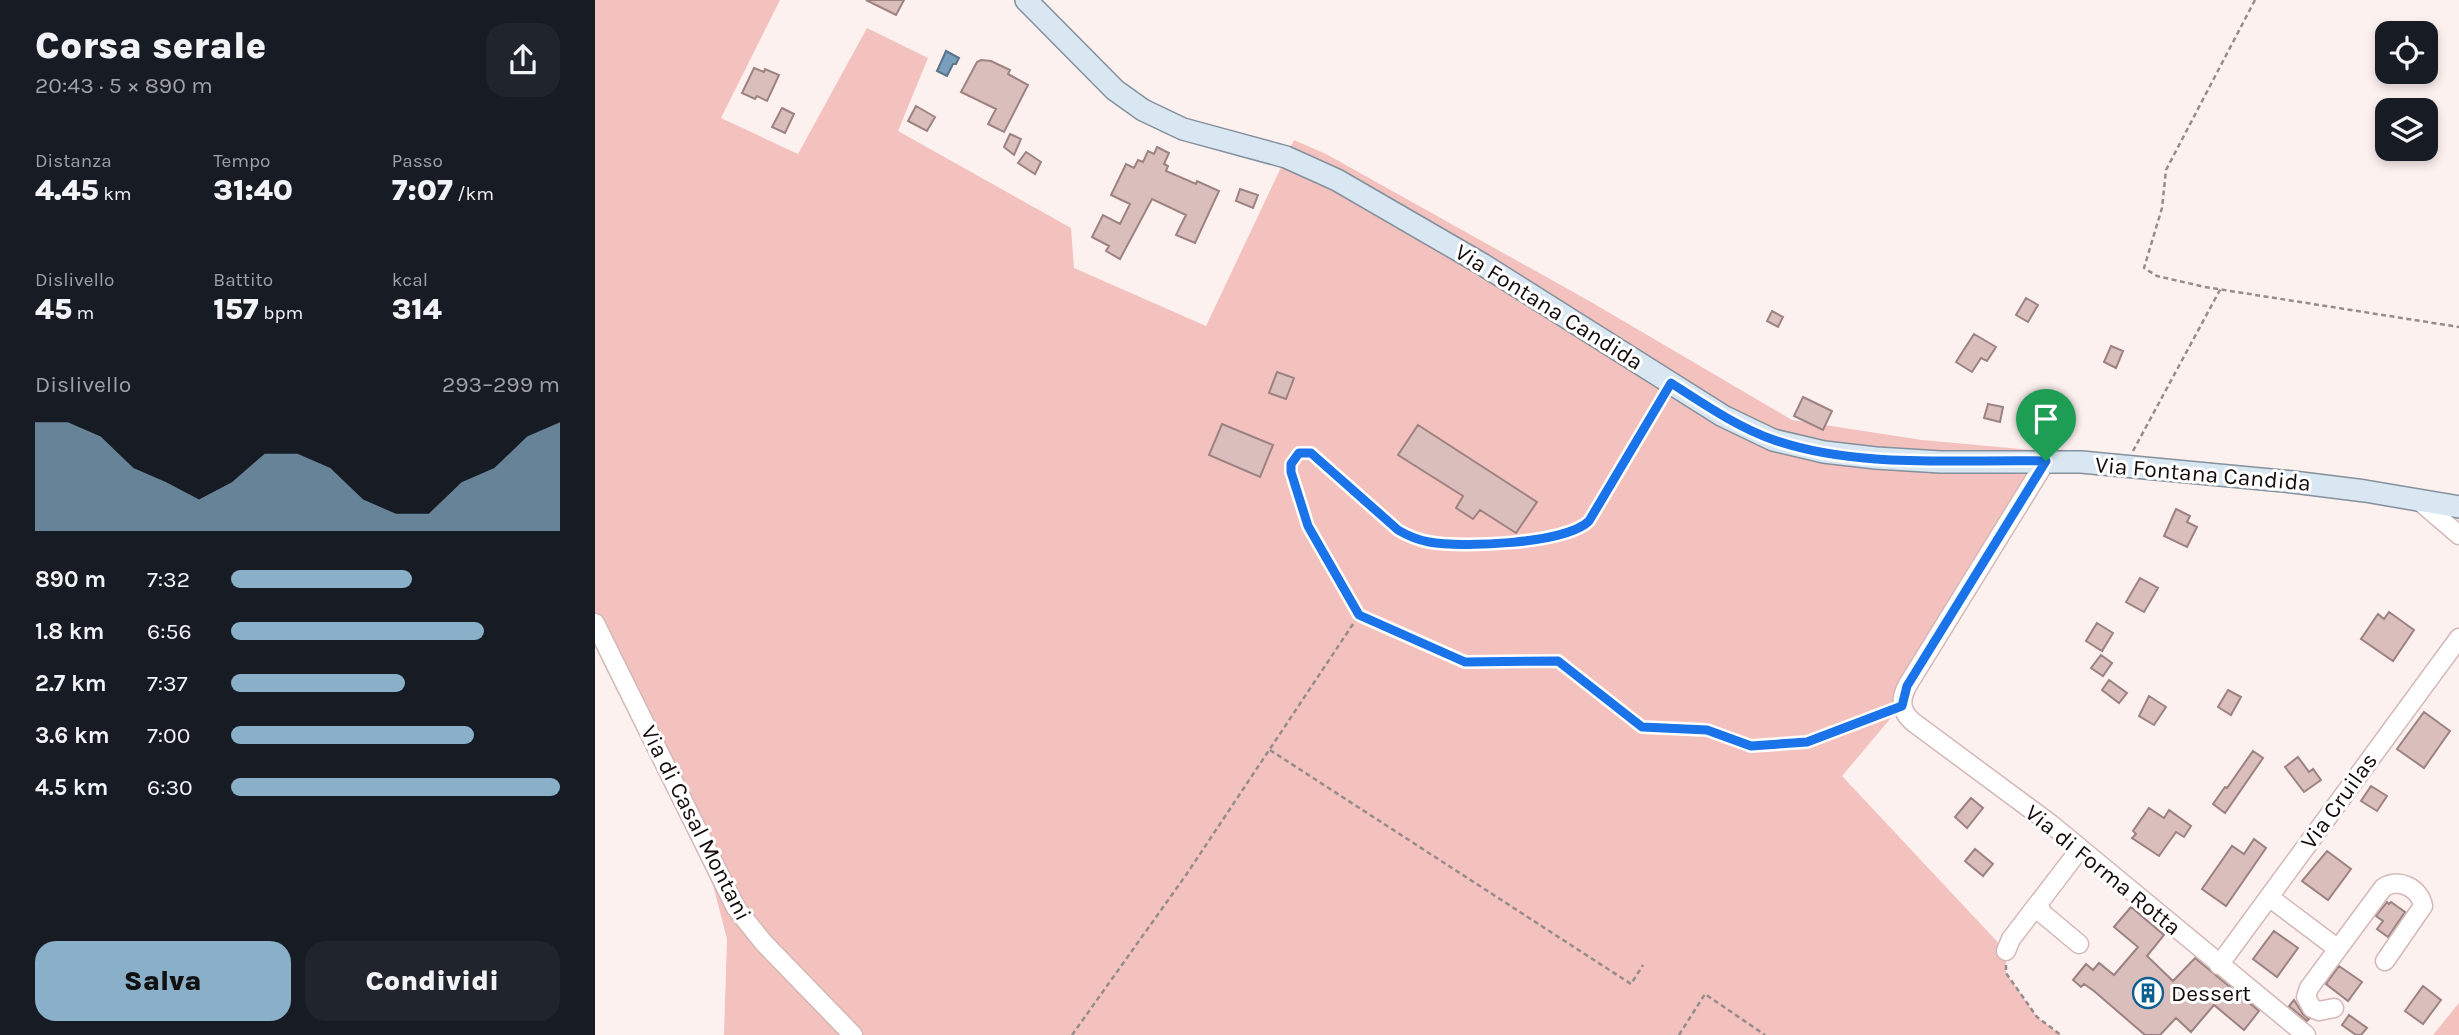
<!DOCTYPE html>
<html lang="it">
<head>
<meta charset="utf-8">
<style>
	:root { --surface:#171b24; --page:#20242c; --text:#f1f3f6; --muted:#9ea1a6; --accent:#8ab0c9 }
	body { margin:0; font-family:Karla,sans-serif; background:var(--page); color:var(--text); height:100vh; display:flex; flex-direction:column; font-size:26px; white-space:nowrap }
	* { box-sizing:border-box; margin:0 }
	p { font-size:23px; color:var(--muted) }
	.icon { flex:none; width:38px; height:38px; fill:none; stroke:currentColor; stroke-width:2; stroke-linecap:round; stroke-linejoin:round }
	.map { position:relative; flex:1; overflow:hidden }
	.side { display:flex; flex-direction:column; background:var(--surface); width:595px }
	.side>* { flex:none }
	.fabs { position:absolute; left:1780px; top:21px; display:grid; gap:14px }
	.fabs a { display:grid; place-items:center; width:63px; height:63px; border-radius:14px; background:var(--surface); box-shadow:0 4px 10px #0003; font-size:35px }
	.pin { position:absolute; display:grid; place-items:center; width:60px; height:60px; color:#fff; margin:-72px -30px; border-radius:50% 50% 50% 0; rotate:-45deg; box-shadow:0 0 7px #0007 }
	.pin .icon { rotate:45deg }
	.round { display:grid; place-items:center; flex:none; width:74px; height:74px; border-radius:21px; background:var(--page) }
	.overview { display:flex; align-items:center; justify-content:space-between; height:119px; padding:0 35px }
	h1 { font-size:38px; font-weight:800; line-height:52px }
	.metrics { display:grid; grid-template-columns:repeat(3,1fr); gap:10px; height:119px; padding:7px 35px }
	.metrics div { display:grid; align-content:center }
	.metrics b { font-size:30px; font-weight:800 }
	.metrics small { font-size:19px; font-weight:400 }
	.metrics p { font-size:19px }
	.chart { height:196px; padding:14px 35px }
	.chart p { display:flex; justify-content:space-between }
	.chart svg { width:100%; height:126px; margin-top:7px; fill:var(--accent); opacity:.7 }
	.button { display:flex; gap:14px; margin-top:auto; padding:14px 35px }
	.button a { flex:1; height:80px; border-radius:21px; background:var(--accent); color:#111; font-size:28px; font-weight:800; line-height:80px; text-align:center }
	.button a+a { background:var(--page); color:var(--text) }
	ul { padding:0 35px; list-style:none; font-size:23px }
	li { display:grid; grid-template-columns:112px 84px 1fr; align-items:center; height:52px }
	li i { height:18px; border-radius:9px; background:var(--accent) }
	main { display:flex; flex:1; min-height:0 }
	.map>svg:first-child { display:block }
	.green { fill:#f3c1be }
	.water { fill:#7a9fbd; stroke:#5b7388; stroke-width:2 }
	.building { fill:#dabebc; stroke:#9c8281; stroke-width:2 }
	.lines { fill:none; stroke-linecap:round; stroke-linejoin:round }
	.minor-casing { stroke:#d4b8b7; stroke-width:21 }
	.major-casing { stroke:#84909c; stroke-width:24 }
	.path { stroke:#968c8b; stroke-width:2.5; stroke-dasharray:5 3.5; stroke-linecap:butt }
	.minor { stroke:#fff; stroke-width:18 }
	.major { stroke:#d9e7f2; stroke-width:21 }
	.route-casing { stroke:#fff; stroke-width:14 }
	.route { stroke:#1a73e8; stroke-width:9 }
	.labels { text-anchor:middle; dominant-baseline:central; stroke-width:6; stroke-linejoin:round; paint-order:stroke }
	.street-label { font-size:23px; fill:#140b0b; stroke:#fff }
	.poi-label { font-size:23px; fill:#140b0b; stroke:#fff; text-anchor:start }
</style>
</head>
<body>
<main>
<section class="side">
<div class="overview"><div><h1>Corsa serale</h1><p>20:43 · 5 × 890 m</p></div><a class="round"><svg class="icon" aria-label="share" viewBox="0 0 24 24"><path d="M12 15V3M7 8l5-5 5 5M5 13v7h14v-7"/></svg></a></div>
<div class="metrics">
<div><p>Distanza</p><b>4.45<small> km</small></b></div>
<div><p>Tempo</p><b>31:40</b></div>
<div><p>Passo</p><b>7:07<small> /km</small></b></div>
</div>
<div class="metrics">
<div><p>Dislivello</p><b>45<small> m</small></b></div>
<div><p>Battito</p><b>157<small> bpm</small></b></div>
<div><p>kcal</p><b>314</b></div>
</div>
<div class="chart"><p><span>Dislivello</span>293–299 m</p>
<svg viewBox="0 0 160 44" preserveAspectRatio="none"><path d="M0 44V6L10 6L20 11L30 22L40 27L50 33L60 27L70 17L80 17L90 22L100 33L110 38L120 38L130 27L140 22L150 11L160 6V44z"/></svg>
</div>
<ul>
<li><b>890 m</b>7:32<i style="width:55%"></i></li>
<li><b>1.8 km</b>6:56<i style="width:77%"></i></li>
<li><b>2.7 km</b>7:37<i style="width:53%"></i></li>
<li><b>3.6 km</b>7:00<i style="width:74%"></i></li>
<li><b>4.5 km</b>6:30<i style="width:100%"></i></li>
</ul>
<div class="button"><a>Salva</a><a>Condividi</a></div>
</section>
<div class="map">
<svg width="1864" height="1035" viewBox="0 0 1864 1035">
	<rect width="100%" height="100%" fill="#fdf1f0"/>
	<!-- green -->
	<path class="green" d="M0,0H185L126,118L203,154L272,28L333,58L303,131L476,228L479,268L611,326L699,140L731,154L996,302L1197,420L1327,440L1458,452L1306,706L1247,776L1411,951V973L1442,1017L1466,1035H129L132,939L116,877L0,641Z
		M1864,1003V1035H1838Z"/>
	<!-- water -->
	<path class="water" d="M351,51L364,58L361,64H358L352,76L342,71Z"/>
	<!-- building -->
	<path class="building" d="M271,0H309L301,15Z
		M386,60L396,61L415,70L413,74L433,85L409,132L393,124L401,109L366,92L382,62Z
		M159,68L169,72L170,69L184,75L172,101L162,96L160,99L147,93Z
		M321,106L340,117L332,131L313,121Z
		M187,108L199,114L190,133L177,127Z
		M415,134L426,139L419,155L409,147Z
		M562,147L574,153L569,164L573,166L571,171L601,184L602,181L624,191L600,243L581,235L591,215L557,199L525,259L511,251L514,246L497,237L508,215L525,224L535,204L516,195L531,164L539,168L543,160L548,162L553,151L559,154Z
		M431,152L446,162L440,174L423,163Z
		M645,189L663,195L658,208L641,201Z
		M1431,298L1443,305L1433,322L1421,315Z
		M1177,311L1188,317L1183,327L1172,321Z
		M1379,334L1401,347L1392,361L1386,358L1377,372L1361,362Z
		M1516,346L1528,351L1521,368L1509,362Z
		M682,372L699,378L691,399L674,393Z
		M1208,397L1237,411L1228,430L1199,416Z
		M1393,404L1408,407L1405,422L1389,418Z
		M627,424L678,445L665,477L614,455Z
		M823,425L942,502L921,533L885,510L878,519L861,508L868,496L803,455Z
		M1581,509L1595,516L1592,522L1602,527L1592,547L1569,536Z
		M1545,578L1563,588L1549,612L1531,602Z
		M1794,612L1819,630L1798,661L1766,639L1783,614L1789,619Z
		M1502,623L1518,633L1507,651L1491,641Z
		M1506,655L1517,663L1508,676L1496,668Z
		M1514,680L1532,693L1524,703L1507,690Z
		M1633,690L1646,697L1636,715L1623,707Z
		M1554,696L1571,707L1559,725L1544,716Z
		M1829,712L1855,731L1829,768L1802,749Z
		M1658,751L1668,758L1630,813L1618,804L1630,787L1632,788Z
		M1703,757L1714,772L1718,769L1726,780L1709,792L1690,767Z
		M1776,786L1792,796L1782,811L1766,801Z
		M1376,798L1388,808L1372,828L1360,817Z
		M1554,808L1569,818L1574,810L1596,826L1589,837L1581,832L1564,856L1537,838L1541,834L1538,831Z
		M1659,839L1671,848L1631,906L1607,889L1637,846L1649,854Z
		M1380,849L1398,864L1388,876L1370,861Z
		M1732,851L1756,869L1733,900L1707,881Z
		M1792,902L1794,904L1796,902L1810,912L1793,937L1782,929L1788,921L1781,916Z
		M1536,907L1569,935L1552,956L1578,981L1600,958L1664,1011L1649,1030L1619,1005L1596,1032L1581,1018L1565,1035H1550L1499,991L1489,984L1486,987L1478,980L1491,964L1498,970L1504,963L1519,975L1543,947L1519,927Z
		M1679,931L1703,948L1682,977L1658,959Z
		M1744,966L1767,982L1753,1001L1731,984Z
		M1828,986L1846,1000L1828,1024L1810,1011Z
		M1699,1000L1708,1014L1714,1019L1712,1021L1694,1006Z
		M1754,1015L1772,1028L1766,1035H1761L1747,1025Z"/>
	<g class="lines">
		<!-- minor casing -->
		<g class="minor-casing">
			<path id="minor" d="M1451,461L1312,686C1305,700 1305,711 1318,722L1457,825L1711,1035
				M1822,499L1864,535
				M0,623L141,908L168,942L258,1035
				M1674,897L1743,949
				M1484,944L1448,914L1443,904L1485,849
				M1411,951L1416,939L1445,901
				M1624,965L1864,638
				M1739,1008L1724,1011L1717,1008L1711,997L1714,988L1788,888C1803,877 1825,888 1828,906L1790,961"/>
		</g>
		<!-- major casing -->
		<g class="major-casing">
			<path id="major" d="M431,0L520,90L548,110L588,129L691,157L742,180L887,264L1128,416L1178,440L1229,452L1281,458L1346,462H1486L1698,482L1770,491L1864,507"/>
		</g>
		<!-- path -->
		<path class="path" d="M1660,0L1571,170L1567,208L1549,268L1562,276L1610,287L1864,327
			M1067,398L994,521C988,527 983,530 976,533C946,543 865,548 834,542C823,540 813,536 803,530L716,453H704C698,459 696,464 696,472L713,526L764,615L870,662L963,661L1047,727L1112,730L1156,746L1212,742L1294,711
			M1538,451L1626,288
			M675,750L1036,984L1048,965
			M1411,965V973L1442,1017L1466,1035
			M477,1035L591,875L764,615
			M1084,1035L1110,994L1170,1035"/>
		<!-- minor -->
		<use href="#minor" class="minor"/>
		<!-- major -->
		<use href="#major" class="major"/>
	</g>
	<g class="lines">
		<!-- route casing -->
		<g class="route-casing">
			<path id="route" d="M1076,383C1109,404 1142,427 1179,440C1262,469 1363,459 1451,461L1312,686L1307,706L1212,742L1156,746L1112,730L1047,727L963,661L870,662L764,615L713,526L696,472V464L704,453H716L803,530C813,536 823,540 834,542C866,548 971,544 994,521Z"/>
		</g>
		<!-- route -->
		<use href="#route" class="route"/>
	</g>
	<!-- icons -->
	<defs>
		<g id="building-ring" transform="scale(1.575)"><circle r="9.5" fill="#fff" stroke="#0d5f91" stroke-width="1.5"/><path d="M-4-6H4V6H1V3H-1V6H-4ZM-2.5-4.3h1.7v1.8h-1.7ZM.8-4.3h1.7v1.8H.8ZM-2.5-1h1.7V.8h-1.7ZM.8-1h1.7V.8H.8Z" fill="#0d5f91"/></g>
	</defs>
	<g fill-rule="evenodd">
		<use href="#building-ring" x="1553" y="993"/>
	</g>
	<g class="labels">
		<!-- street labels -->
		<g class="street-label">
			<text transform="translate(954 307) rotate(32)">Via Fontana Candida</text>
			<text transform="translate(1608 474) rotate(5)">Via Fontana Candida</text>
			<text transform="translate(1744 801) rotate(-54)">Via Cruilas</text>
			<text transform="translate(101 823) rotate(63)">Via di Casal Montani</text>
			<text transform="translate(1508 870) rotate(39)">Via di Forma Rotta</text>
		</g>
		<!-- poi labels -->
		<g class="poi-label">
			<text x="1576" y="993">Dessert</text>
		</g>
	</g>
</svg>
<div class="fabs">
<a><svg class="icon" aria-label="locate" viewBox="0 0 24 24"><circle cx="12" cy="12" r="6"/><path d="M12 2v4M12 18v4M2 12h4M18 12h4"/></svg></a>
<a><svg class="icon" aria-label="layers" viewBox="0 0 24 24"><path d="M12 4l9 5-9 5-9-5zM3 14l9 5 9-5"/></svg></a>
</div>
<div class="pin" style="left:1451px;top:461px;background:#1e9e55"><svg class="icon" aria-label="arrive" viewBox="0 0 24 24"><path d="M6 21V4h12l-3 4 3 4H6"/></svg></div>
</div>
</main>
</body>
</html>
